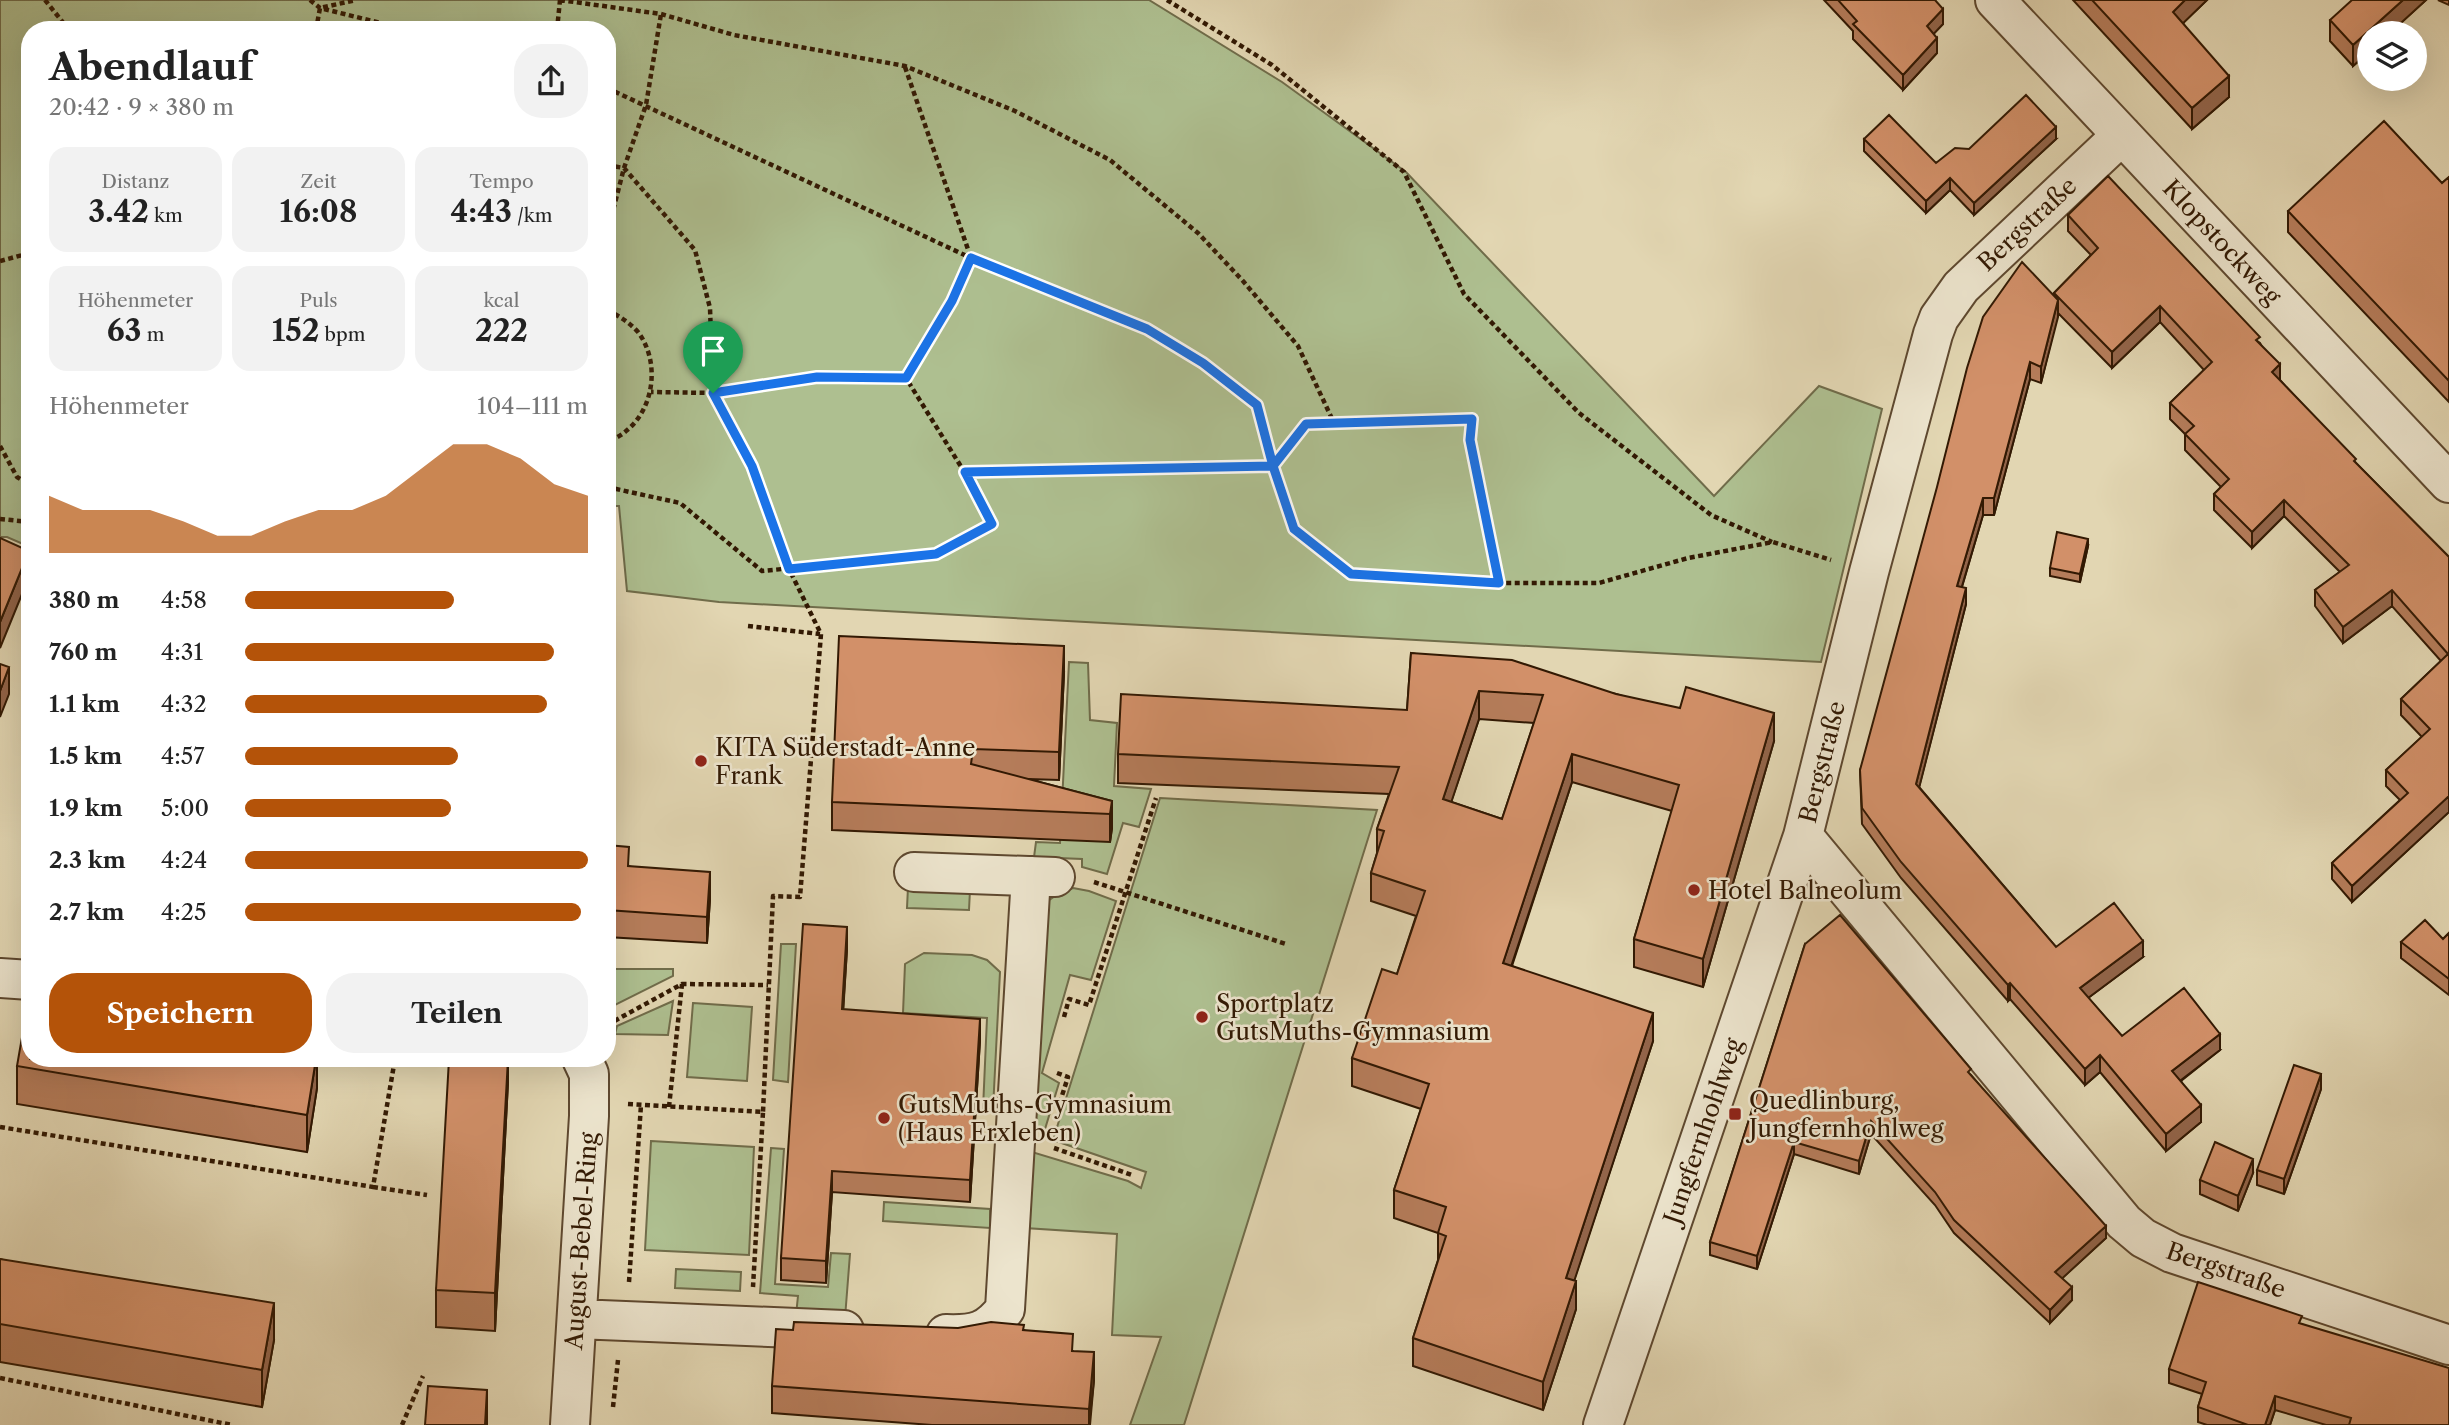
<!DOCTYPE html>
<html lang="de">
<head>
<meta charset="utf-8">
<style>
	:root { --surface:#fff; --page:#f2f2f2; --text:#222; --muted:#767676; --accent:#b45309 }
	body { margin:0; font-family:"Libre Caslon Text",serif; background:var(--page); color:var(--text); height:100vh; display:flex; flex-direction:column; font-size:26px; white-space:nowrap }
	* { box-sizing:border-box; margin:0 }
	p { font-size:23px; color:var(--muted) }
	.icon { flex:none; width:38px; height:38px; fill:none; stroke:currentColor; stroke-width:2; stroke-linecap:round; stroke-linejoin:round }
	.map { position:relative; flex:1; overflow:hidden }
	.panel { position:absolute; left:21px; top:21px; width:595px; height:1046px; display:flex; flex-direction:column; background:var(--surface); border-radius:28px; box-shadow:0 7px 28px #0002 }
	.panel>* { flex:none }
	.fabs { position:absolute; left:2357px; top:21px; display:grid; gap:14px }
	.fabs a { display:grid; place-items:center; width:70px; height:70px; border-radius:50%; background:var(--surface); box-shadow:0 7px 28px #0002; font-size:35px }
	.pin { position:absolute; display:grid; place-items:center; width:60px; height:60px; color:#fff; margin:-72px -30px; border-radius:50% 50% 50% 0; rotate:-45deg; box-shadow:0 0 7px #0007 }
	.pin .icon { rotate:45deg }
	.round { display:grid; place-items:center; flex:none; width:74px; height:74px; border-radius:28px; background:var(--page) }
	.overview { display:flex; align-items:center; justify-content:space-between; height:119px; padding:0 28px }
	h1 { font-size:38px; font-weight:800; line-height:52px }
	.figures { display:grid; grid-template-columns:repeat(3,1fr); gap:10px; height:119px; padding:7px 28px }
	.figures div { display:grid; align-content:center; border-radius:18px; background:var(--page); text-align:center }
	.figures b { font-size:30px; font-weight:800 }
	.figures small { font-size:19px; font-weight:400 }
	.figures p { font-size:19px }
	.chart { height:196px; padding:14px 28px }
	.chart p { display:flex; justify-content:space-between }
	.chart svg { width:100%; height:126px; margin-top:7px; fill:var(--accent); opacity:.7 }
	.primary-button { display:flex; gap:14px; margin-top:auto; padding:14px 28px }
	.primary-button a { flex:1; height:80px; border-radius:28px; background:var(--accent); color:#fff; font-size:28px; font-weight:800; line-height:80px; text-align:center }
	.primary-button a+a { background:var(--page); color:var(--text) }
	ul { padding:0 28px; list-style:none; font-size:23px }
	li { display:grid; grid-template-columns:112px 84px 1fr; align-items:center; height:52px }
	li i { height:18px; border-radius:9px; background:var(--accent) }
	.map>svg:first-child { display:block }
	.green { fill:#aebf90; stroke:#706c4a; stroke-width:2 }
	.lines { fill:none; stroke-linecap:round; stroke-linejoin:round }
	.minor-casing { stroke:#5e482f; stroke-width:42 }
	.path { stroke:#321903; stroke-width:4.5; stroke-dasharray:5 3.5; stroke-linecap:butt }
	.minor { stroke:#ece4cd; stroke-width:38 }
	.wall { fill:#b57c5a; stroke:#321903; stroke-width:2; fill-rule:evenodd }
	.shaded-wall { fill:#93654a; stroke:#321903; stroke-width:2 }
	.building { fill:#d29069; stroke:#321903; stroke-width:2; fill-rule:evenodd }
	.route-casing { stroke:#fff; stroke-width:14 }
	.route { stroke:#1a73e8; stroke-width:9 }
	.poi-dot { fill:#8f2418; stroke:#ece4cd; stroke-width:2.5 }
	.labels { text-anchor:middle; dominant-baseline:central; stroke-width:5; stroke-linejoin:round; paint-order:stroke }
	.street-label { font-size:24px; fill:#321903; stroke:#ece4cd }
	.poi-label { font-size:24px; fill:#321903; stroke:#ece4cd; text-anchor:start }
</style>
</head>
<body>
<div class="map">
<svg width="2449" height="1425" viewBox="0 0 2449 1425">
	<rect width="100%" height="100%" fill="#e2d6b2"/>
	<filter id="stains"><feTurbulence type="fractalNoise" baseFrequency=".00286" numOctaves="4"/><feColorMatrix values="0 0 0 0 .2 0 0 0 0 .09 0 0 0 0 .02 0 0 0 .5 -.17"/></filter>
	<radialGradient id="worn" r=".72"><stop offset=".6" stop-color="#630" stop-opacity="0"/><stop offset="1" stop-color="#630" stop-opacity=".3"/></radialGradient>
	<!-- green -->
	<path class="green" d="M0,0H1149L1282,82L1406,172L1714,496L1819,386L1882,409L1821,662L719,602L627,591L619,506H607V30H30V547L7,537H0Z
		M1069,662L1088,663L1090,720L1117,723L1114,786L1151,789L1139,827L1123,823L1107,874L1082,867V859L1034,857L1036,842L1060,843Z
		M1160,798L1377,810L1184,1425H1130L1161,1337L1112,1335L1117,1234L1025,1228L1032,1152L1128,1181L1141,1188L1146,1172L1053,1140Z
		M908,887L970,890L969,910L907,908Z
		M1073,888L1089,891L1116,901L1091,980L1070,975L1042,1073L1059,1083L1045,1129L1032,1126L1045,903L1058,894Z
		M781,944H796L788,1082L773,1080Z
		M924,953L972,955L987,960L1000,972L993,1109H983L987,1018L903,1013L905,964Z
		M607,969H673V976L607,1009Z
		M673,1001L668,1035L615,1034L617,1026Z
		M693,1003L752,1007L747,1081L687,1077Z
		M651,1141L754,1147L749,1255L645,1250Z
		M771,1148L784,1149L775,1284L828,1287L831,1253L850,1254L845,1318L796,1315L798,1296L760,1293Z
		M884,1202L990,1209V1228L883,1221Z
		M676,1269L741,1272L740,1291L675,1288Z"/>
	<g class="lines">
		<!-- minor casing -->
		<g class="minor-casing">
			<path id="minor" d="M1995,0L2449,483
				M1803,836L2124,1222L2143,1238L2172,1253L2449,1345
				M914,872L1055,877
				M0,978L30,980
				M577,1319L844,1330
				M946,1334C974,1335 988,1332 1005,1309L1031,876
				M570,1425L589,1116V1074L582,1059
				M1603,1425L1803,836L1869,572L1933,334L1939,318L1961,287L2122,135"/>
		</g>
		<!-- path -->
		<path class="path" d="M45,0L69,30
			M310,0L320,8L409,30
			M560,0L661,14L734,35L905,66L1015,111L1110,160L1198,233L1243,281L1298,346L1334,423
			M1167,0L1272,65L1404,172L1464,294L1579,413L1711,515L1772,542
			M316,30L320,8L356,0
			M557,30L560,0
			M905,67L971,258L952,301L906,378
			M607,88L971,258L1147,329L1203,364L1257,405L1273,466L965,473L906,378L817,377L713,393L651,392
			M607,165L624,168L695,250L710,308L713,393L752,466L789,569L821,634L800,897L773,896L763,1112
			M607,234L624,168L646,105L661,14
			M0,261L30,253
			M607,310C619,316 629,322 638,332C660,361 655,408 626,431C621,436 613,439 607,442
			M0,446L17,477L30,485
			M607,487L680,503L762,571L936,554L992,524L965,473
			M0,519L30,522
			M1499,583L1470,440L1472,420L1306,424L1273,466L1294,529L1351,574L1499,583H1599L1688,558L1773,542L1831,560
			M748,626L820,634
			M607,755V771
			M1094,882L1286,944
			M1064,1017L1069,999L1089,1005L1156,798
			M607,1025L682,984L768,985
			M1057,1073L1068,1077L1059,1105
			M628,1104L763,1112L753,1287
			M669,1107L682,984
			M0,1127L373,1187L395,1059
			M1054,1148L1132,1175
			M373,1187L427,1195
			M629,1282L641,1105
			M0,1378L232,1425
			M613,1407L618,1360
			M402,1425L423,1376"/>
		<!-- minor -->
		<use href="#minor" class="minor"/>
	</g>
	<!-- wall -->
	<path class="wall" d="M1824,0H1935L1943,24L1933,34L1937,53L1903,90L1853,39V31Z
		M2073,0H2207L2183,23L2229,97L2192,129Z
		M2426,0L2353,66L2330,41V20Z
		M2438,0H2449V5Z
		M1864,139L1936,163L1969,149L2056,139L1974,215L1950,190L1926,213L1864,151Z
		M2449,177V402L2288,232V211L2442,183Z
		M2068,215L2260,343L2280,380L2356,463L2449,557V812L2352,902L2332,879V863L2400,800L2386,786V770L2422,737L2401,715V699L2441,661L2392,606L2343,643L2315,606V590L2340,572L2284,516L2252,548L2214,510V494L2221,487L2185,450V434L2170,419V403L2204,370L2160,322L2112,368L2058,313L2041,383L2030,379L1994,515H1983L1962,587L1966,604L1919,787L2056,947L2143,957L2088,998L2122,1036L2220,1050L2181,1081L2201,1122L2166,1151L2100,1072L2085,1085L2010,999L2008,1001L1901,878L1862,824L1860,770L2054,296V293L2091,255L2068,231Z
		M2088,546L2080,582L2050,576V568Z
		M1411,653L1616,694L1774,741L1703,987L1634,967V939L1672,811L1572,782L1512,966L1653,1041L1574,1280L1576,1309L1543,1410L1413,1366V1338L1438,1260V1233L1394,1218V1190L1421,1109L1352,1086V1058L1397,974L1416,916L1371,901V873L1377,853V829L1389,794L1118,783V754L1407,710ZM1479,719L1534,723L1502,819L1451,802Z
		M1064,673L1059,780L1028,779L1112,801V828L1110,842L832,830V802Z
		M607,845L629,866L710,899L707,943L607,937Z
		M2449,933V995L2401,958V942L2443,939Z
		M1805,944L1971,1075L2106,1238L2062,1278L2072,1300L2050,1323L1954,1233L1935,1205L1871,1134L1859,1174L1794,1154L1757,1269L1710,1255V1242Z
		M847,949L843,1010L980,1040L970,1202L832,1192L826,1283L781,1280V1258Z
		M317,1059V1088L307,1152L17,1104V1066Z
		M508,1059V1082L495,1331L436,1327V1290Z
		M2321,1089L2284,1194L2257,1185V1170Z
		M2253,1173L2238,1211L2200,1194V1180Z
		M0,1259L274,1340L262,1407L0,1362Z
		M2302,1324L2449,1425H2326L2275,1410L2270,1425H2207L2198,1422V1407L2202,1394L2169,1383V1369Z
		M793,1330H1024L1073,1351L1094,1380L1090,1425H932L772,1413V1386Z"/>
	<!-- shaded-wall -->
	<path class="shaded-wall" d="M2185,0H2207L2173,33V12Z
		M2403,0H2426L2390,33H2370V51L2353,66V45Z
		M1943,9V24L1927,41V26Z
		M1937,38V53L1903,90V75Z
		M2229,76V97L2192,129V108Z
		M2056,127V139L1974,215V203Z
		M1950,178V190L1926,213V201Z
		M2058,300V317L2041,383V367Z
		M2160,306V322L2112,368V352Z
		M2030,362V379L1994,515V498Z
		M2280,364V380L2272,388V372Z
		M1983,498V515L1957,603V586Z
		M2284,500V516L2252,548V532Z
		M2088,539V546L2080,582V574Z
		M29,551V577L0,648V622Z
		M1966,588V604L1916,800V784Z
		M2392,590V606L2343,643V627Z
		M1064,646V673L1059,780V752Z
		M9,667V694L0,717V691Z
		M1479,691V719L1443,827V799Z
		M1774,713V741L1703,987V959Z
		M1572,754V782L1503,991V963Z
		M2449,796V812L2352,902V886Z
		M1112,801V828L1110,842V814Z
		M710,872V899L707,943V917Z
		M847,927V949L842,1031V1009Z
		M2143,941V957L2080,1004V988Z
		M2010,983V999L2008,1001V985Z
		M1653,1013V1041L1566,1306V1278Z
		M980,1019V1040L970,1202V1180Z
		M2220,1034V1050L2172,1087V1071Z
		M2100,1055V1072L2085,1085V1069Z
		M316,1059H317V1088L307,1152V1115Z
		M508,1059V1082L495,1331V1293Z
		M2321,1074V1089L2284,1194V1179Z
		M2201,1105V1122L2166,1151V1134Z
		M1871,1121V1134L1859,1174V1161Z
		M1794,1142V1154L1757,1269V1256Z
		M2253,1159V1173L2238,1211V1196Z
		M832,1171V1192L826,1283V1261Z
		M2106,1226V1238L2055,1285V1272Z
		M1576,1281V1309L1543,1410V1382Z
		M2072,1287V1300L2050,1323V1310Z
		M274,1303V1340L262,1407V1370Z
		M1094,1352V1380L1089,1425V1409Z
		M487,1390V1425H485Z
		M2275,1396V1410L2270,1425H2265Z"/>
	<!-- building -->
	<path class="building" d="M1838,0H1935L1943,9L1927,26L1937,38L1903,75L1853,24L1857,21Z
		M2092,0H2185L2173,12L2229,76L2192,108Z
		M2352,0H2403L2353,45L2330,20Z
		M2026,95L2056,127L1974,203L1950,178L1926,201L1864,139L1889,115L1936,163L1955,148L1969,149Z
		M2384,121L2442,183L2449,177V381L2288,211Z
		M2108,176L2260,337L2256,340L2280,364L2272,372L2356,459L2354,461L2449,557V796L2352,886L2332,863L2408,793L2386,770L2430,729L2401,699L2448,654L2392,590L2343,627L2315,590L2349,565L2284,500L2252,532L2214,494L2229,479L2185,434L2194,426L2170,403L2212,362L2160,306L2112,352L2054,293L2098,248L2068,215Z
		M2022,262L2058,300L2041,367L2030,362L1994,498H1983L1957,586L1966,588L1916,784L2056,947L2114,903L2143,941L2080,988L2122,1036L2184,988L2220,1034L2172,1071L2201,1105L2166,1134L2100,1055L2085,1069L2010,983L2008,985L1901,862L1862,808L1860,770L1937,487L1967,368L1983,317Z
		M2057,532L2088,539L2080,574L2050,568Z
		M0,538L29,551L0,622Z
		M839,636L1064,646L1059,752L973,749L971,764L1112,801L1110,814L832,802Z
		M1411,653L1512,660L1616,694L1680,708L1686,687L1774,713L1703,959L1634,939L1679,785L1572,754L1503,963L1653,1013L1566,1278L1576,1281L1543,1382L1413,1338L1446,1236L1438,1233L1446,1207L1394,1190L1429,1084L1352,1058L1382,969L1397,974L1425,891L1371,873L1384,831L1377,829L1399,767L1118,754L1121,694L1407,710ZM1479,691L1543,695L1502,819L1443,799Z
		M0,664L9,667L0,691Z
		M607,845L629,847L628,866L710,872L707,917L607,910Z
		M1840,915L1971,1069L1968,1072L2106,1226L2055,1272L2072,1287L2050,1310L1954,1220L1935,1192L1871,1121L1859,1161L1794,1142L1757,1256L1710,1242L1805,944Z
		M2425,920L2443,939L2449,933V979L2401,942Z
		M803,924L847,927L842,1009L980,1019L970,1180L832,1171L826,1261L781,1258Z
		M28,1003H30V1059H316L307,1115L17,1066Z
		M449,1059H508L495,1293L436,1290Z
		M2294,1065L2321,1074L2284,1179L2257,1170Z
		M2215,1142L2253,1159L2238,1196L2200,1180Z
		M0,1259L274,1303L262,1370L0,1324Z
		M2198,1282L2302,1316L2299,1323L2449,1368V1425H2349L2351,1418L2275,1396L2265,1425H2248L2198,1407L2206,1382L2169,1369Z
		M794,1322L958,1328L991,1322L1024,1325L1023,1330L1073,1334L1072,1351L1094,1352L1089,1409L772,1386L776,1329L793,1330Z
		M428,1386L487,1390L485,1425H425Z"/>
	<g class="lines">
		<!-- route casing -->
		<g class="route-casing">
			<path id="route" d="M713,393L752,466L789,569L936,554L992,524L965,472L1273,466L1294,529L1351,574L1499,583L1470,440L1472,419L1306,424L1273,466L1257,405L1203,363L1147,329L971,258L952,301L906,378L817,377L713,393"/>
		</g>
		<!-- route -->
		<use href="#route" class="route"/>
	</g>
	<!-- markers -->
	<g class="poi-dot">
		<circle cx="701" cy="761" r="7"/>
		<circle cx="1694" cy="890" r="7"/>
		<circle cx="1202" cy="1017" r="7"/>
		<rect x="1728" y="1107" width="14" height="14" rx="3.5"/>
		<circle cx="884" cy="1118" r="7"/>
	</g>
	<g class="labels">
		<!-- street labels -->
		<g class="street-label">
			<text transform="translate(2027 224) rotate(-43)">Bergstraße</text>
			<text transform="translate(2222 242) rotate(47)">Klopstockweg</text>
			<text transform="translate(1822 762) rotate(-76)">Bergstraße</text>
			<text transform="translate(1703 1131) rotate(-71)">Jungfernhohlweg</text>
			<text transform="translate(581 1241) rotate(-86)">August-Bebel-Ring</text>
			<text transform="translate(2226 1270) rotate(19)">Bergstraße</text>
		</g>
		<!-- poi labels -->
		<g class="poi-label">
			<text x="715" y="747">KITA Süderstadt-Anne<tspan x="715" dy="28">Frank</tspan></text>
			<text x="1708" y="890">Hotel Balneolum</text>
			<text x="1216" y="1003">Sportplatz<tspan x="1216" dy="28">GutsMuths-Gymnasium</tspan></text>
			<text x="1749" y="1100">Quedlinburg,<tspan x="1749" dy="28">Jungfernhohlweg</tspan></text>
			<text x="898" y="1104">GutsMuths-Gymnasium<tspan x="898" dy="28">(Haus Erxleben)</tspan></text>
		</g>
	</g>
	<rect width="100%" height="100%" filter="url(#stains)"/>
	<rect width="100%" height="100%" fill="url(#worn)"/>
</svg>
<div class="fabs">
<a><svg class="icon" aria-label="layers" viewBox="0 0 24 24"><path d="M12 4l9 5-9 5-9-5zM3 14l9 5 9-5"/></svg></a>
</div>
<div class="pin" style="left:713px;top:393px;background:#1e9e55"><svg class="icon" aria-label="arrive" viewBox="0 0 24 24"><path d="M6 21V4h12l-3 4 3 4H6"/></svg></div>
<section class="panel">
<div class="overview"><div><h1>Abendlauf</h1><p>20:42 · 9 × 380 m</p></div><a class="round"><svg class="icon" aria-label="share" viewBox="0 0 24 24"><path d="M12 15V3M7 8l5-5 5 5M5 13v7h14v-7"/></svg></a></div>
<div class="figures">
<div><p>Distanz</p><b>3.42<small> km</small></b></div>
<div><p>Zeit</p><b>16:08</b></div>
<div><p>Tempo</p><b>4:43<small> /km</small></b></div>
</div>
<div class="figures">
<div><p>Höhenmeter</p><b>63<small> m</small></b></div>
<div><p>Puls</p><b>152<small> bpm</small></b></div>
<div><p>kcal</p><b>222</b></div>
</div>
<div class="chart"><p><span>Höhenmeter</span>104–111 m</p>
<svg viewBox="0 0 160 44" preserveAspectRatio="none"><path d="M0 44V24L10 29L20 29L30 29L40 33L50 38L60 38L70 33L80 29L90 29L100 24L110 15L120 6L130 6L140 11L150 20L160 24V44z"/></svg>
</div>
<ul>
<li><b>380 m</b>4:58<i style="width:61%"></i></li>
<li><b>760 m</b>4:31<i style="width:90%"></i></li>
<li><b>1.1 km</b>4:32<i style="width:88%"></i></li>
<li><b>1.5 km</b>4:57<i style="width:62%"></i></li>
<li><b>1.9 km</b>5:00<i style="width:60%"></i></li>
<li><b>2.3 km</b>4:24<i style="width:100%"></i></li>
<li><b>2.7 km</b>4:25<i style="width:98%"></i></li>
</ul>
<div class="primary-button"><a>Speichern</a><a>Teilen</a></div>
</section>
</div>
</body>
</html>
